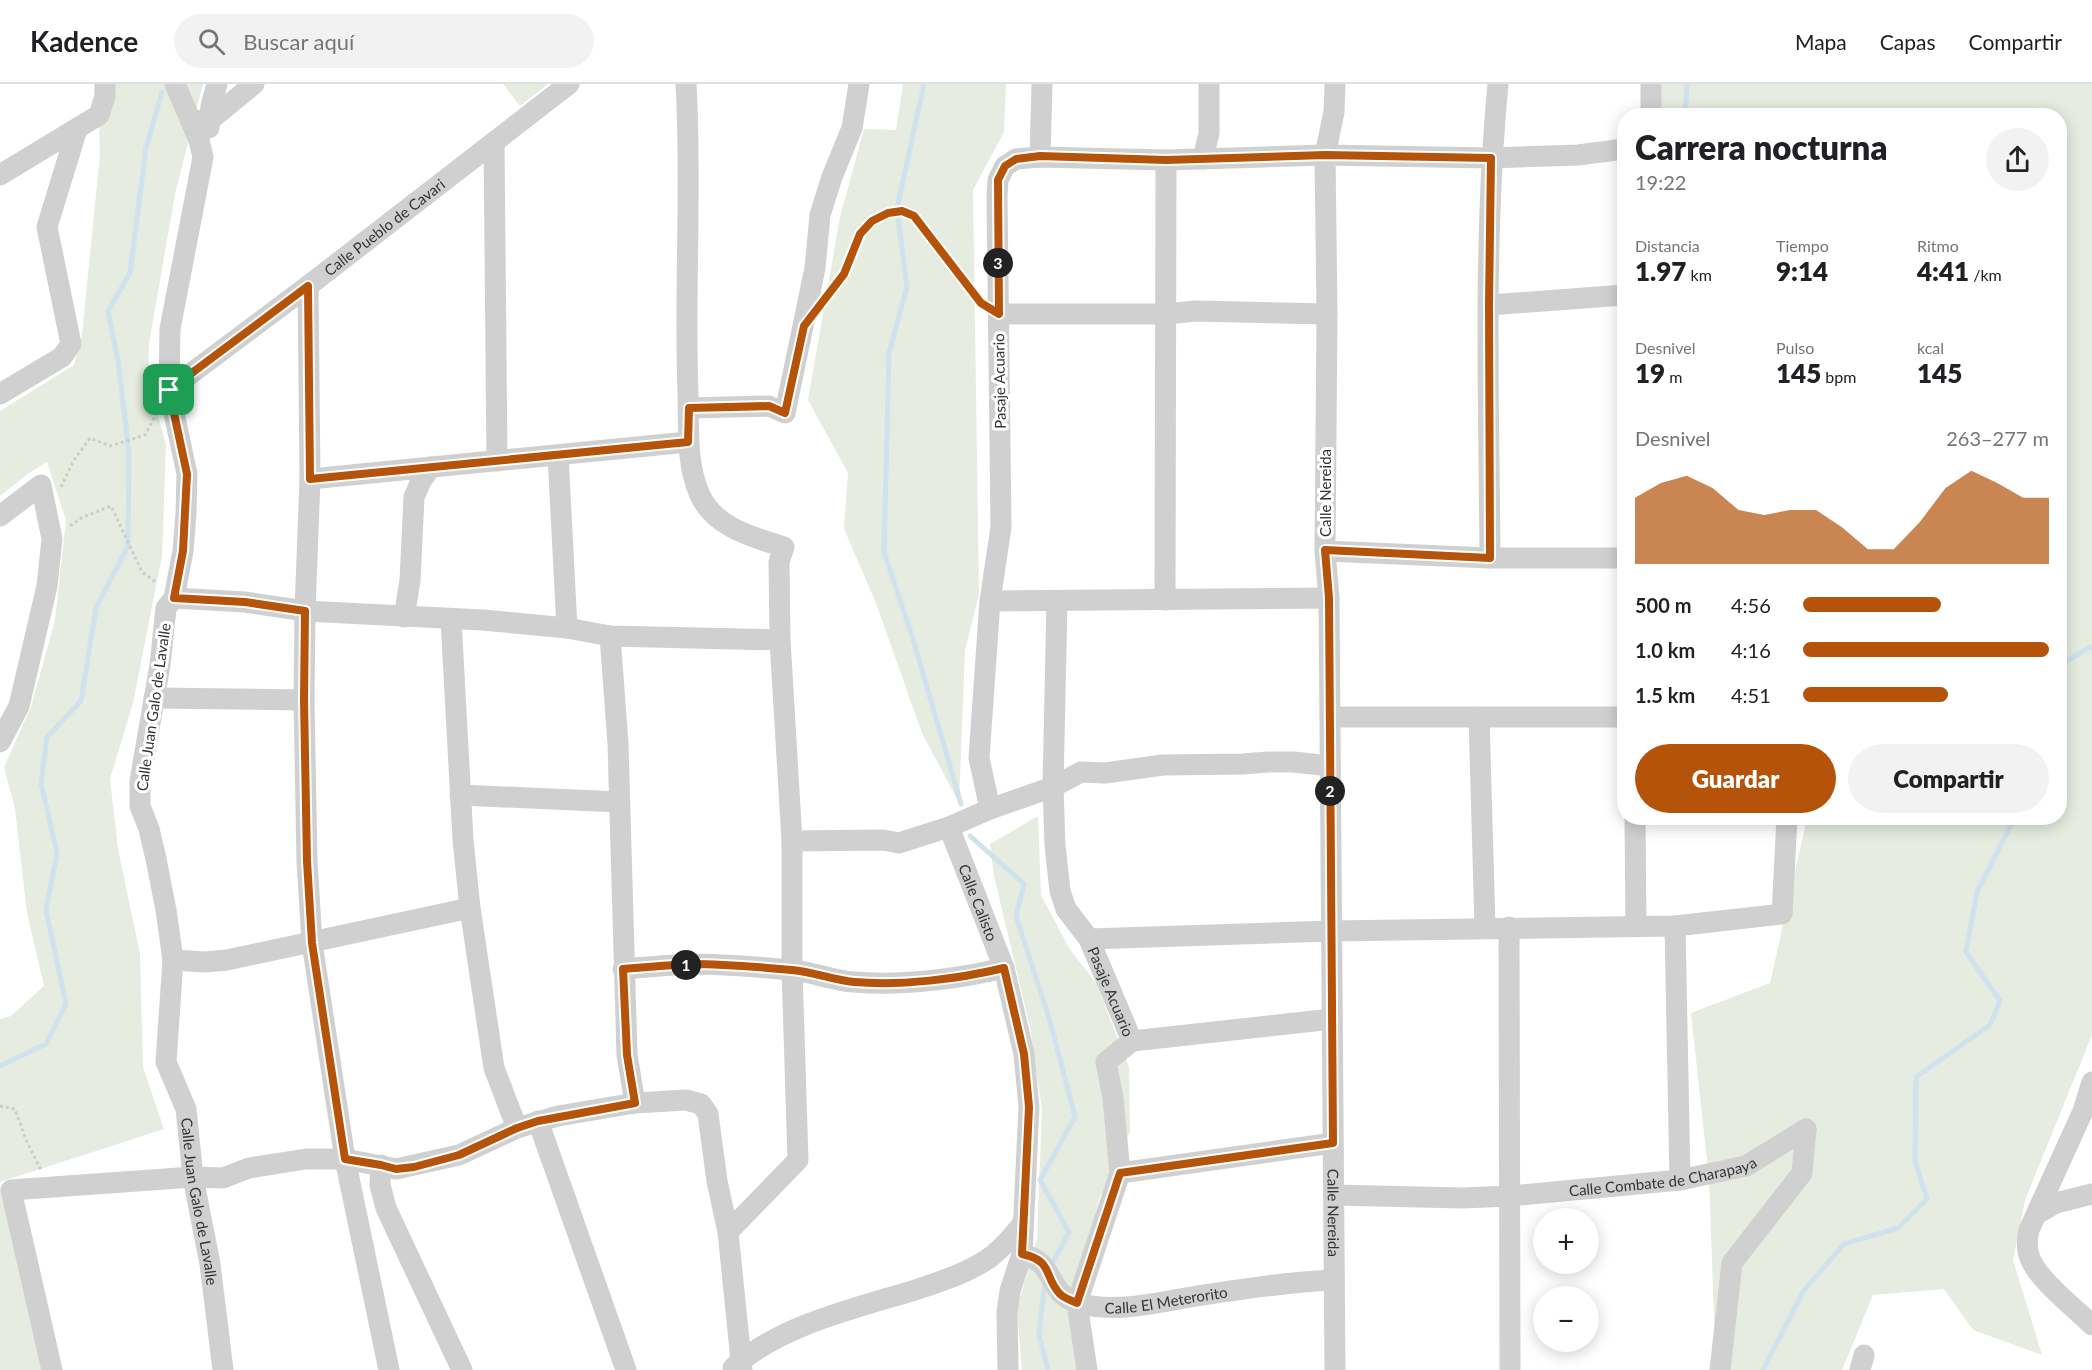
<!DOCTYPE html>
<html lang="es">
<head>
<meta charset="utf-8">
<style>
	:root { --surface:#fff; --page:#f2f2f2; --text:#202124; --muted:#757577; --line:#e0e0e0; --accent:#b45309 }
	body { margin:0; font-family:Lato,sans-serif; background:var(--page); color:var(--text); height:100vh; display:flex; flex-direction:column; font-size:22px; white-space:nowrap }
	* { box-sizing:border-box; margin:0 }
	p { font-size:20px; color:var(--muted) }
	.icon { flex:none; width:33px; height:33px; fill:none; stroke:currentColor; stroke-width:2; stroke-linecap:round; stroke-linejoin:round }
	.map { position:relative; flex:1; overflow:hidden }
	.details { position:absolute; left:1617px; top:24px; width:450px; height:717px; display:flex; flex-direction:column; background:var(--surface); border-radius:24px; box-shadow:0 3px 15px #0003 }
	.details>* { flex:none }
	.tools { position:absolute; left:1533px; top:1124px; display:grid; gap:12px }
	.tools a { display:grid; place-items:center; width:66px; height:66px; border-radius:50%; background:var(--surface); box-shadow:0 3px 15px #0003; font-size:30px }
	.pin { position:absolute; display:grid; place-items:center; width:51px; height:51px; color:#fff; margin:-26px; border-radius:12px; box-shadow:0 3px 9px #0006 }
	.km { position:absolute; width:30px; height:30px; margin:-15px; border-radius:50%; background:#222; color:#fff; font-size:16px; line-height:30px; text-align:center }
	.round { display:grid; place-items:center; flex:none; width:63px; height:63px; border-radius:32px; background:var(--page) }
	.summary { display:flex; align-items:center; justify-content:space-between; height:102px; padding:0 18px }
	h1 { font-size:33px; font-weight:800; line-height:45px }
	.figures { display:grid; grid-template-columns:repeat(3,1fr); gap:9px; height:102px; padding:6px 18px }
	.figures div { display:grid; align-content:center }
	.figures b { font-size:26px; font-weight:800 }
	.figures small { font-size:16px; font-weight:400 }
	.figures p { font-size:16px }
	.chart { height:168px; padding:12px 18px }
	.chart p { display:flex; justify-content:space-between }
	.chart svg { width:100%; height:108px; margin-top:6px; fill:var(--accent); opacity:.7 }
	.action { display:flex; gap:12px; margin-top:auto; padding:12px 18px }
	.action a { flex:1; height:69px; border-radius:36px; background:var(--accent); color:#fff; font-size:24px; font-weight:800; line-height:69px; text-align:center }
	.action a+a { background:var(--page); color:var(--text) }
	ul { padding:0 18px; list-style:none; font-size:20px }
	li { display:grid; grid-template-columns:96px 72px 1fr; align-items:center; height:45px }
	li i { height:15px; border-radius:8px; background:var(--accent) }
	header { display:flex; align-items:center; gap:36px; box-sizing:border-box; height:84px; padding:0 30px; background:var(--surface); border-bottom:2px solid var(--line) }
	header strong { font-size:28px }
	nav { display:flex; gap:33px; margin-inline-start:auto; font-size:21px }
	.search { width:420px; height:54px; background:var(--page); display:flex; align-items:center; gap:15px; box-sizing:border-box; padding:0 21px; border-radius:33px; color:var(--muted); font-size:22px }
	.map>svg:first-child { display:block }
	.green { fill:#e6ecdf }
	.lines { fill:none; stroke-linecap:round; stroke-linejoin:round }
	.stream { stroke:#cfe2ee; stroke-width:5 }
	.path { stroke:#cdcdcd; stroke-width:3; stroke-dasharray:3 3; stroke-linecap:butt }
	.minor { stroke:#d0d0d0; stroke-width:21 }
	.route-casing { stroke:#fff; stroke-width:12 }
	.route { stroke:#b45309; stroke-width:8 }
	.labels { text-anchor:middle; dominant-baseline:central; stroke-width:6; stroke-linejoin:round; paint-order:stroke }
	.street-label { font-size:15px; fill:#333; stroke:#fff }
</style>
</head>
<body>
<header>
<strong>Kadence</strong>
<div class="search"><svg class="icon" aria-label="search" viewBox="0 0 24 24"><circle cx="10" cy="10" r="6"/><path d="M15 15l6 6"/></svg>Buscar aquí</div>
<nav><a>Mapa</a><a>Capas</a><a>Compartir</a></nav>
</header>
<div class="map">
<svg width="2092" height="1286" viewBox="0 0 2092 1286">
	<rect width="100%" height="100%" fill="#fff"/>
	<!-- green -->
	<path class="green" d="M98,0H203L175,110L149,260L148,293L166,361L162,472L133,619L110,695L118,765L140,870L143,983L164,1045L0,1098V935L11,932L44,902L27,829L15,725L4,683L31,623L55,536L66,436L47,378L29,389L0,412V327L74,281L82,251L100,71Z
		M503,0H548L520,22Z
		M903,0H1006L1004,48L973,106L979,510L965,566L959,719L922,649L876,519L844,445L848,389L808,316L840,133L864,45L896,46Z
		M1659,0H2092V951L2025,1116L2013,1176L2042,1271L1973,1246L1944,1205L1873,1211L1842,1286H1716L1709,1095L1691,929L1770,899L1807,734H2060V32H1659Z
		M1038,732L1041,811L1069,864L1096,899L1129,983L1130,1048L1099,1115L1079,1202V1286H1022L1017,1224L1037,1155L1042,1025L1030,943L994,792L990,760Z
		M0,1104L38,1260L43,1286H0Z"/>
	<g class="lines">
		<!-- stream -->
		<path class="stream" d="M924,0L897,125L907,203L889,269L884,468L913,555L961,720
			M1685,32L1687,0
			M2060,581L2092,562
			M970,752L1024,800L1016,832L1050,937L1075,1033L1040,1096L1069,1148L1050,1184
			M0,982L46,960L66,920L46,826L57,769L41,699L47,653L81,617L96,524L128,462L129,368L118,277L108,227L130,189L146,64L162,8
			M1045,1198L1039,1251L1048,1286
			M1763,1286L1804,1206L1844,1160L1898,1144L1927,1115L1915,1077L1916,993L1990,941L2000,917L1966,868L1977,808L2012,739V734"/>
		<!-- path -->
		<path class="path" d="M830,208C835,202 841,196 845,189C851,177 853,161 860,149C873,131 894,124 914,132L978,215
			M61,403L74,376L90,354L110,362L145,351L155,332
			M70,442L81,434L111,422L142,488L157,499
			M0,1022L15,1025L26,1056L41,1086"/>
		<!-- minor -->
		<g class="minor">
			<path id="s1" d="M175,0L199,56L203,73L170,245L169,306L187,390L186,429L183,467L174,514L166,524L160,581L140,697V722L149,745L156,775L166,826L173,876L166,978L186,1025L193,1093L210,1180L223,1286"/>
			<path d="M686,0C692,103 684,206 688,310C689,342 686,378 699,409C713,443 752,453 784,463L779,478L780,556L792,757V886L798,1076L728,1148"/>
			<path id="s2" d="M1335,0L1334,28L1325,71L1327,230L1325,467L1329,514L1335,1286"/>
			<path d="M1651,32V0"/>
			<path d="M191,36L209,37L254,0"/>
			<path d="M209,44L211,22L217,0"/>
			<path d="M494,58L497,377"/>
			<path d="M1040,73L1042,0"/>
			<path d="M1203,75L1209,49V0"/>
			<path d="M0,91L99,31L105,12V0"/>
			<path d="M308,202L310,395L305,527L304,616L307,777L312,859L345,1075L389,1286"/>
			<path d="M1489,221L1624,211"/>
			<path d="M999,230H1166L1196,227L1327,230"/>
			<path id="s3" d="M169,306L308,202L569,0"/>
			<path d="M0,310L62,273L71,260L47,143L77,45"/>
			<path d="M689,324L769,322L785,329L815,184L820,131L832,93L852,44L859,0"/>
			<path d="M558,371L567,544"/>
			<path d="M310,395L688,358"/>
			<path d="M0,432L41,401L52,455L47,502L19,622L0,658"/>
			<path d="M1325,467L1490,474H1624"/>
			<path d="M1490,474C1489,316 1483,157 1498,0"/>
			<path d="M174,514L245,518L305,527L483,536L567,544L610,552L780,556"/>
			<path d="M1165,516L1166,76"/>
			<path d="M990,517L1329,514"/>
			<path id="s4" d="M1057,517L1053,703L1055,761L1060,807L1066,825L1089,855L1132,957"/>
			<path d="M404,533L410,497L414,413L421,397L431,383"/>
			<path d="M451,535L463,756L470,824L494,984L517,1044"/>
			<path d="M610,552L618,660L627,971L635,1019"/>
			<path d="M154,614L304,616"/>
			<path d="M1330,633H1624"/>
			<path d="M1479,633L1485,843"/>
			<path d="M460,711L619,718"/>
			<path d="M990,725L979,674L990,517L1001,443L997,112L998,96L1005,82L1016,75L1040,73L1166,76L1325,71L1491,74L1578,71L1624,65"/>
			<path d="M1635,734L1636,842"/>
			<path id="s5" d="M949,743L1004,884L1024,970L1029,1023L1022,1170L1010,1207L1007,1229L1008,1286"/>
			<path d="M792,757L883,756L899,759L949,743L990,725L1053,703L1081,688L1105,689L1163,681L1243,680L1268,678H1294L1330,682"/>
			<path d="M1675,842L1680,1096"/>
			<path d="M1509,843L1510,1286"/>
			<path d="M1089,855L1331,847L1675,842L1782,830L1787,734"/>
			<path d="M173,876L204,878L227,876L470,824"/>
			<path d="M623,885C646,883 669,881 692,880C725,880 759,883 792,886C814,888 833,897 854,898C902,902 958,895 1004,884"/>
			<path d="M1132,957L1332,935"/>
			<path d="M2092,998L2083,1027L2029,1146C2027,1155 2026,1165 2030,1174C2038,1196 2075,1224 2092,1241"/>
			<path d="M538,1037L626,1286"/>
			<path d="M381,1081L380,1101L386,1124L462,1286"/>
			<path d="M1120,1089L1333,1059"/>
			<path id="s6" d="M1334,1111L1462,1114L1510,1112L1680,1096L1746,1082L1806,1045"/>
			<path d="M2037,1130L2056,1119L2092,1110"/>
			<path id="s7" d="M1022,1170C1057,1178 1046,1210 1078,1219C1115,1230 1159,1218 1197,1212C1243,1205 1288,1198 1334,1196"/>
			<path d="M733,1284C778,1242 855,1224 912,1207C939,1198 969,1189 992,1172C1004,1162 1014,1151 1023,1139"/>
			<path d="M52,1286L11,1106L193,1093L223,1094L249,1084L306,1075H345L396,1085L459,1071L517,1044L558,1032L635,1019L686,1016L701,1020L708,1030L717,1097L728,1148L742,1286"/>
			<path d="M1087,1286L1077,1219L1120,1089L1113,1014L1106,978L1132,957"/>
			<path d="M1720,1286L1732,1179L1802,1089L1806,1045"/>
			<path d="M1860,1286L1864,1271"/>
		</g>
	</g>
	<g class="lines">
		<!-- route casing -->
		<g class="route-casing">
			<path id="route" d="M1325,71L1491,74L1489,221L1490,474L1325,466L1329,514L1333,1059L1120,1089L1077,1219C1072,1217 1064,1214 1060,1210C1043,1192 1054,1177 1022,1170L1029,1023L1024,970L1004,884C958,895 902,902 854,898C833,896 814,888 792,886C759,883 724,880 692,880C669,881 646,883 623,885L627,971L635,1019L538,1037L517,1044L459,1071L414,1083L396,1085L381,1081L345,1075L312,859L307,777L304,616L305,527L245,518L174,514L183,467L187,390L169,306L308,202L310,395L688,358L689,324L769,322L785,329L804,242L844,190L860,150L872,137L888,129L902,127L914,132L981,219L999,230L998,96L1005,82L1016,75L1040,72L1166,76Z"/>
		</g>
		<!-- route -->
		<use href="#route" class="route"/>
	</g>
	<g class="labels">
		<!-- street labels -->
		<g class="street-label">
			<text stroke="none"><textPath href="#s3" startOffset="270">Calle Pueblo de Cavari</textPath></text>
			<text transform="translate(999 297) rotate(-91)">Pasaje Acuario</text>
			<text transform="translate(1325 409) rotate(-90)">Calle Nereida</text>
			<text transform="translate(153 623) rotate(-82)">Calle Juan Galo de Lavalle</text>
			<text stroke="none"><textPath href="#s5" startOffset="81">Calle Calisto</textPath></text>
			<text stroke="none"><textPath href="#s4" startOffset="404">Pasaje Acuario</textPath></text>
			<text stroke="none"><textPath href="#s6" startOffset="330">Calle Combate de Charapaya</textPath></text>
			<text stroke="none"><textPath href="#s1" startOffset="1143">Calle Juan Galo de Lavalle</textPath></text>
			<text stroke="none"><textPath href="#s2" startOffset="1130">Calle Nereida</textPath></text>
			<text stroke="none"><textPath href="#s7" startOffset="166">Calle El Meterorito</textPath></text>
		</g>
	</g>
</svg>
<div class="tools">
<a>+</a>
<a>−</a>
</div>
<div class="pin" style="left:169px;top:306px;background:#1e9e55"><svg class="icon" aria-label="arrive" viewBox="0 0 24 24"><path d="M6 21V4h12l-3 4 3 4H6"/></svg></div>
<b class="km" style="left:686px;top:881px">1</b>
<b class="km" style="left:1330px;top:707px">2</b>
<b class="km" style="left:998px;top:179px">3</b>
<section class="details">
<div class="summary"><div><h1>Carrera nocturna</h1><p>19:22</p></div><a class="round"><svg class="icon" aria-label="share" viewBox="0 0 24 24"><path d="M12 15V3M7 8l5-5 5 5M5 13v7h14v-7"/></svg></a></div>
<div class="figures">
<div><p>Distancia</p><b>1.97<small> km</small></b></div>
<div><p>Tiempo</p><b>9:14</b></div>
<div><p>Ritmo</p><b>4:41<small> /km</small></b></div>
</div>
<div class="figures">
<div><p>Desnivel</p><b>19<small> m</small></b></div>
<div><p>Pulso</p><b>145<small> bpm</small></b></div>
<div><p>kcal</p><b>145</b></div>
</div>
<div class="chart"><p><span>Desnivel</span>263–277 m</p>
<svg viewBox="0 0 160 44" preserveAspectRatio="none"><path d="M0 44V17L10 11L20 8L30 13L40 22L50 24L60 22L70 22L80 29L90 38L100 38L110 27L120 13L130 6L140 11L150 17L160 17V44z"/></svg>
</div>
<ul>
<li><b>500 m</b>4:56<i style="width:56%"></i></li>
<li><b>1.0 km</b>4:16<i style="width:100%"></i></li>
<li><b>1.5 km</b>4:51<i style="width:59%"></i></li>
</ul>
<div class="action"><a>Guardar</a><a>Compartir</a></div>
</section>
</div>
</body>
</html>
